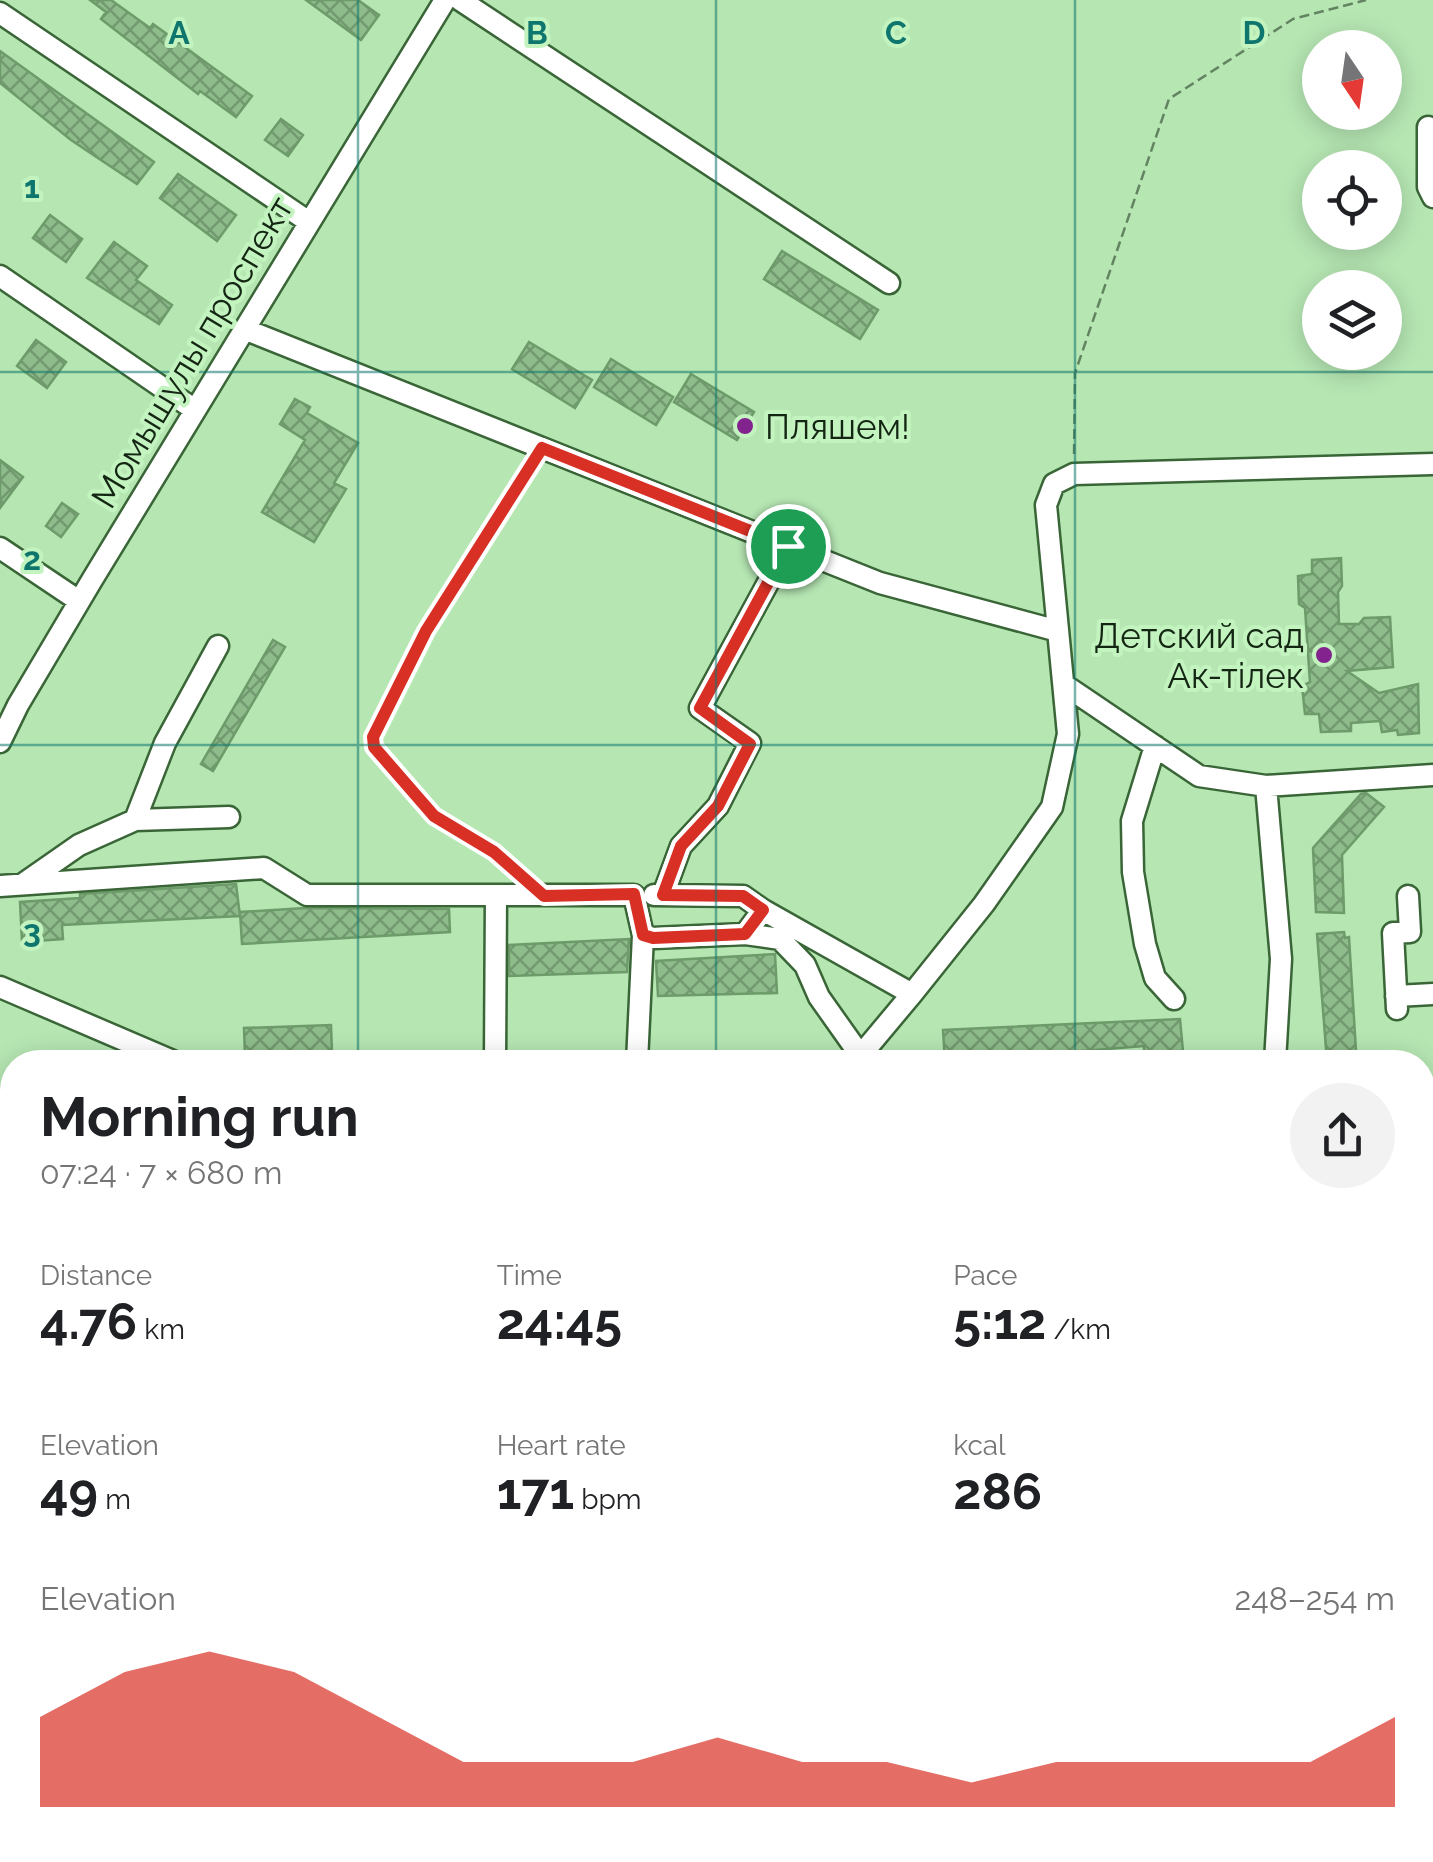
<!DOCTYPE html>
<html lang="en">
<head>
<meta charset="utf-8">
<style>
	:root { --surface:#fff; --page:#f2f2f2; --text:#202124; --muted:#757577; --accent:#d93025 }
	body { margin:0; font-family:Raleway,sans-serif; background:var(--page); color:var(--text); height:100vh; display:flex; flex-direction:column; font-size:38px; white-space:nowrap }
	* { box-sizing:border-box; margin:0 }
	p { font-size:32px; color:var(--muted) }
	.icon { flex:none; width:55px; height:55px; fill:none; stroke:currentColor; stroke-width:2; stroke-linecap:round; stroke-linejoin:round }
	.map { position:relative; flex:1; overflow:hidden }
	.sheet { position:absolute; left:0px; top:1050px; width:1435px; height:812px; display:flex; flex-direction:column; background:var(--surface); border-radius:40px 40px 0 0; box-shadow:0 5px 25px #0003 }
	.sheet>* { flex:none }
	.needle { width:65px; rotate:167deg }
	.buttons { position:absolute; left:1302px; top:30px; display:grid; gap:20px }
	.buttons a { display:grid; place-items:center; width:100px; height:100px; border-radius:50%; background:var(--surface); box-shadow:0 5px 25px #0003; font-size:50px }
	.pin { position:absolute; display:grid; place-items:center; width:85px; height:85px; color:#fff; margin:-42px; border:5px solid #fff; border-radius:50%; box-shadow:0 2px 10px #0007 }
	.round { display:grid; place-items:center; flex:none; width:105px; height:105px; border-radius:52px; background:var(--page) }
	.head { display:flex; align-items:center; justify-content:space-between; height:170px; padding:0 40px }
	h1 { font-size:55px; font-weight:700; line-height:75px }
	.figures { display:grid; grid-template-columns:repeat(3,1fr); gap:15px; height:170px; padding:10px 40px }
	.figures div { display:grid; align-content:center }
	.figures b { font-size:50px; font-weight:700 }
	.figures small { font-size:28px; font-weight:400 }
	.figures p { font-size:28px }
	.chart { height:280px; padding:20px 40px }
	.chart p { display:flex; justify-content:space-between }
	.chart svg { width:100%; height:180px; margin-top:10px; fill:var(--accent); opacity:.7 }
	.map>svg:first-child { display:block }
	.building { fill:url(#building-cross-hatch); stroke:#6d9b6a; stroke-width:2.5 }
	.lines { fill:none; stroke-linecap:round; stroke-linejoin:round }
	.minor-casing { stroke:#396537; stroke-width:25 }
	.path { stroke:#638461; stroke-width:2.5; stroke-dasharray:10 5; stroke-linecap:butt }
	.minor { stroke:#fff; stroke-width:20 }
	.route-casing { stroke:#fff; stroke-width:20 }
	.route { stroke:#d93025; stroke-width:12 }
	.grid { fill:none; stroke:#0f766e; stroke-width:2.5; stroke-opacity:0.55 }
	.poi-dot { fill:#83238e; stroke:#c3f4c0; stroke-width:4 }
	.labels { text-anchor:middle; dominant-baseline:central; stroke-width:8; stroke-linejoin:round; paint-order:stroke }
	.street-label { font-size:35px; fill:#142613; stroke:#c3f4c0 }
	.poi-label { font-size:35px; fill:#142613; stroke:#c3f4c0; text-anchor:start }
	.grid-label { font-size:32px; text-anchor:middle; font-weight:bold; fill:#0f766e; stroke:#c3f4c0; stroke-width:8; stroke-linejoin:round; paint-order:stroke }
</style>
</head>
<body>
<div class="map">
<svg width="1433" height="1862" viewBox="0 0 1433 1862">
	<defs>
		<pattern id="building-cross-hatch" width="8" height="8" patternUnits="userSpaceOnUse" patternTransform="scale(2.5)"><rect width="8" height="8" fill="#8ebd8b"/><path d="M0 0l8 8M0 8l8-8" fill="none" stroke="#739970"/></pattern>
	</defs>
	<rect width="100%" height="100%" fill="#b6e7b3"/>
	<!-- building -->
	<path class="building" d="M90,0H111L150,28L153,24L252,96L236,117L200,91L198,94L101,19L106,12Z
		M306,0H358L379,15L361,40Z
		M0,51L154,162L137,184L71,140L0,83Z
		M281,119L303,135L288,156L265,140Z
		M178,174L236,215L217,241L160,198Z
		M50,215L82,239L66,262L33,238Z
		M114,242L147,266L136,280L172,305L159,324L87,278Z
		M782,251L878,310L860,339L764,279Z
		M36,340L66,362L47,388L17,366Z
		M529,342L592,380L575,408L512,369Z
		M611,359L673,397L656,425L594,387Z
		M691,374L754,412L737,440L674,402Z
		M295,399L310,407L307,413L358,443L334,483L346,489L314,542L262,512L305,440L280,424Z
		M0,460L23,477L0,508Z
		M62,503L78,514L61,537L46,526Z
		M1341,558L1342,586L1338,592L1339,624H1359L1364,618L1390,617L1393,667L1347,671L1379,693L1418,684L1419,733L1398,735L1397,730L1382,732L1380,721L1351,723V731L1321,732L1319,714H1305L1302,686L1310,682L1305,608L1299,604L1298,576L1312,574V560Z
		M273,640L285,647L213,771L201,764Z
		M1366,793L1384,807L1342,855L1344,913L1316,912L1313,848L1361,794Z
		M236,884L240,916L62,925L63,939L22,942L20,902L80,898V894Z
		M305,908L449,909L450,932L242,944L240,912Z
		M1344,932L1345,938L1349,937L1356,1051H1353V1059L1327,1061L1317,934Z
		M629,939L627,972L509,976V945Z
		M775,954L777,993L658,996L656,961Z
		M1180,1019L1183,1051L1144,1054V1046L945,1062L943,1030Z
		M331,1025L332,1053L245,1056L244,1028Z"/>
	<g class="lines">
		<!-- minor casing -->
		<g class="minor-casing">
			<path id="minor" d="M460,0L889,283
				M0,13L309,222
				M1428,127V187L1433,197
				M0,276L195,410
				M244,329L880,583L1058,631
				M0,548L79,601
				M1066,686L1199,776L1266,786L1281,959L1275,1062
				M0,742L18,705L92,580L445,0
				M1155,746L1132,821L1133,872L1145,944L1155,978L1174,999
				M1266,786L1433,775
				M135,820L229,817
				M23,884L79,845L135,820L165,743L218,646
				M0,886L264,868L307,895H634L643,935L653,938L745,934L763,910L912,994
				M654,895L743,896L763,910
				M663,895L681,846L718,806L750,743L700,708L788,546
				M745,934L780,939L805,965L819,997L865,1062
				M0,987L175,1062
				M1396,996L1433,994
				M1397,1009L1393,933L1410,932L1408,896
				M495,1062L496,895
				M637,1062L643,935
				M846,1062L861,1055L912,994L984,904L1052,807L1068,734L1046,505L1054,484L1074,474L1433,464
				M0,1440L12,1439
				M1422,1448L1433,1447
				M1422,1827H1433
				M214,1850L216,1862
				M558,1850L561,1862
				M666,1862L913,1850
				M997,1862L998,1850"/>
		</g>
		<!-- path -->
		<path class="path" d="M1074,454L1075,373L1169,99L1293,19L1366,0
			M522,876L495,853L434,816L374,747L373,737L426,631L530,466
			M1422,1788L1433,1787
			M1221,1855L1340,1850L1414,1856L1433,1854"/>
		<!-- minor -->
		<use href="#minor" class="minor"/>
	</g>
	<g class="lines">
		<!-- route casing -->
		<g class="route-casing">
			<path id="route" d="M542,448L788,546L700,708L750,744L718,806L681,846L663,895L743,896L763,910L745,934L653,938L643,935L634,894L544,896L494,852L434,816L374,747L373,737L426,631Z"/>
		</g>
		<!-- route -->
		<use href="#route" class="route"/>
	</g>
	<!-- grid -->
	<path class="grid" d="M358,0V1062M716,0V1062M1075,0V1062M0,372H1433M0,745H1433M0,1117H12M1422,1117H1433M0,1490H12M1422,1490H1433M358,1850V1862M716,1850V1862M1075,1850V1862"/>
	<!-- markers -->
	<g class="poi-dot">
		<circle cx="745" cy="426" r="10"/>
		<circle cx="1324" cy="655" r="10"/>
	</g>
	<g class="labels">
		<!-- street labels -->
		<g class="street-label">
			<text transform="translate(192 352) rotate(-59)">Момышулы проспект</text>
		</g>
		<!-- poi labels -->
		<g class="poi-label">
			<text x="765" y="426">Пляшем!</text>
			<text x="1304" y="635" text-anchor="end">Детский сад<tspan x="1304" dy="40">Ак-тiлек</tspan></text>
		</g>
	</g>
	<g class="grid-label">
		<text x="179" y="44">A</text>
		<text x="537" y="44">B</text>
		<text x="896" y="44">C</text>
		<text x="1254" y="44">D</text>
		<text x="32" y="198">1</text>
		<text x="32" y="570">2</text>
		<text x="32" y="942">3</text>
	</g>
</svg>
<div class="buttons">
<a><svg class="needle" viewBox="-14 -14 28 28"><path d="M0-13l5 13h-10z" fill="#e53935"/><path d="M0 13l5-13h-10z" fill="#757577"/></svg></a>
<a><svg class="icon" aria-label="locate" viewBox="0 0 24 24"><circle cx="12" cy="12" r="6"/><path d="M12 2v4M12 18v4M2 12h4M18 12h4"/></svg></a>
<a><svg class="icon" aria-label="layers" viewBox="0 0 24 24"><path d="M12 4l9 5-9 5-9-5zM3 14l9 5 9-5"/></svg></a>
</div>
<div class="pin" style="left:788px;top:546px;background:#1e9e55"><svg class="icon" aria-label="arrive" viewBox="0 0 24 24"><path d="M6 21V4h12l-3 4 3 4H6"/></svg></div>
<section class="sheet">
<div class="head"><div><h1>Morning run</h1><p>07:24 · 7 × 680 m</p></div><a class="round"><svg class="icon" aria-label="share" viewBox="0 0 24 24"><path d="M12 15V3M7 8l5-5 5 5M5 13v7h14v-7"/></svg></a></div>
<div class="figures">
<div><p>Distance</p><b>4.76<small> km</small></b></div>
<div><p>Time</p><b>24:45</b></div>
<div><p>Pace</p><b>5:12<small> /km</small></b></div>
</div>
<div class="figures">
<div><p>Elevation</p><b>49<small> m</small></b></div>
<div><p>Heart rate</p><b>171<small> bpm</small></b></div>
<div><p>kcal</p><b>286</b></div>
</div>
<div class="chart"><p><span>Elevation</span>248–254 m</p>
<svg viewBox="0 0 160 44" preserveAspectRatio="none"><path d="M0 44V22L10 11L20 6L30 11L40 22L50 33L60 33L70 33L80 27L90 33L100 33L110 38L120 33L130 33L140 33L150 33L160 22V44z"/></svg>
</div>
</section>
</div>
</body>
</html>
